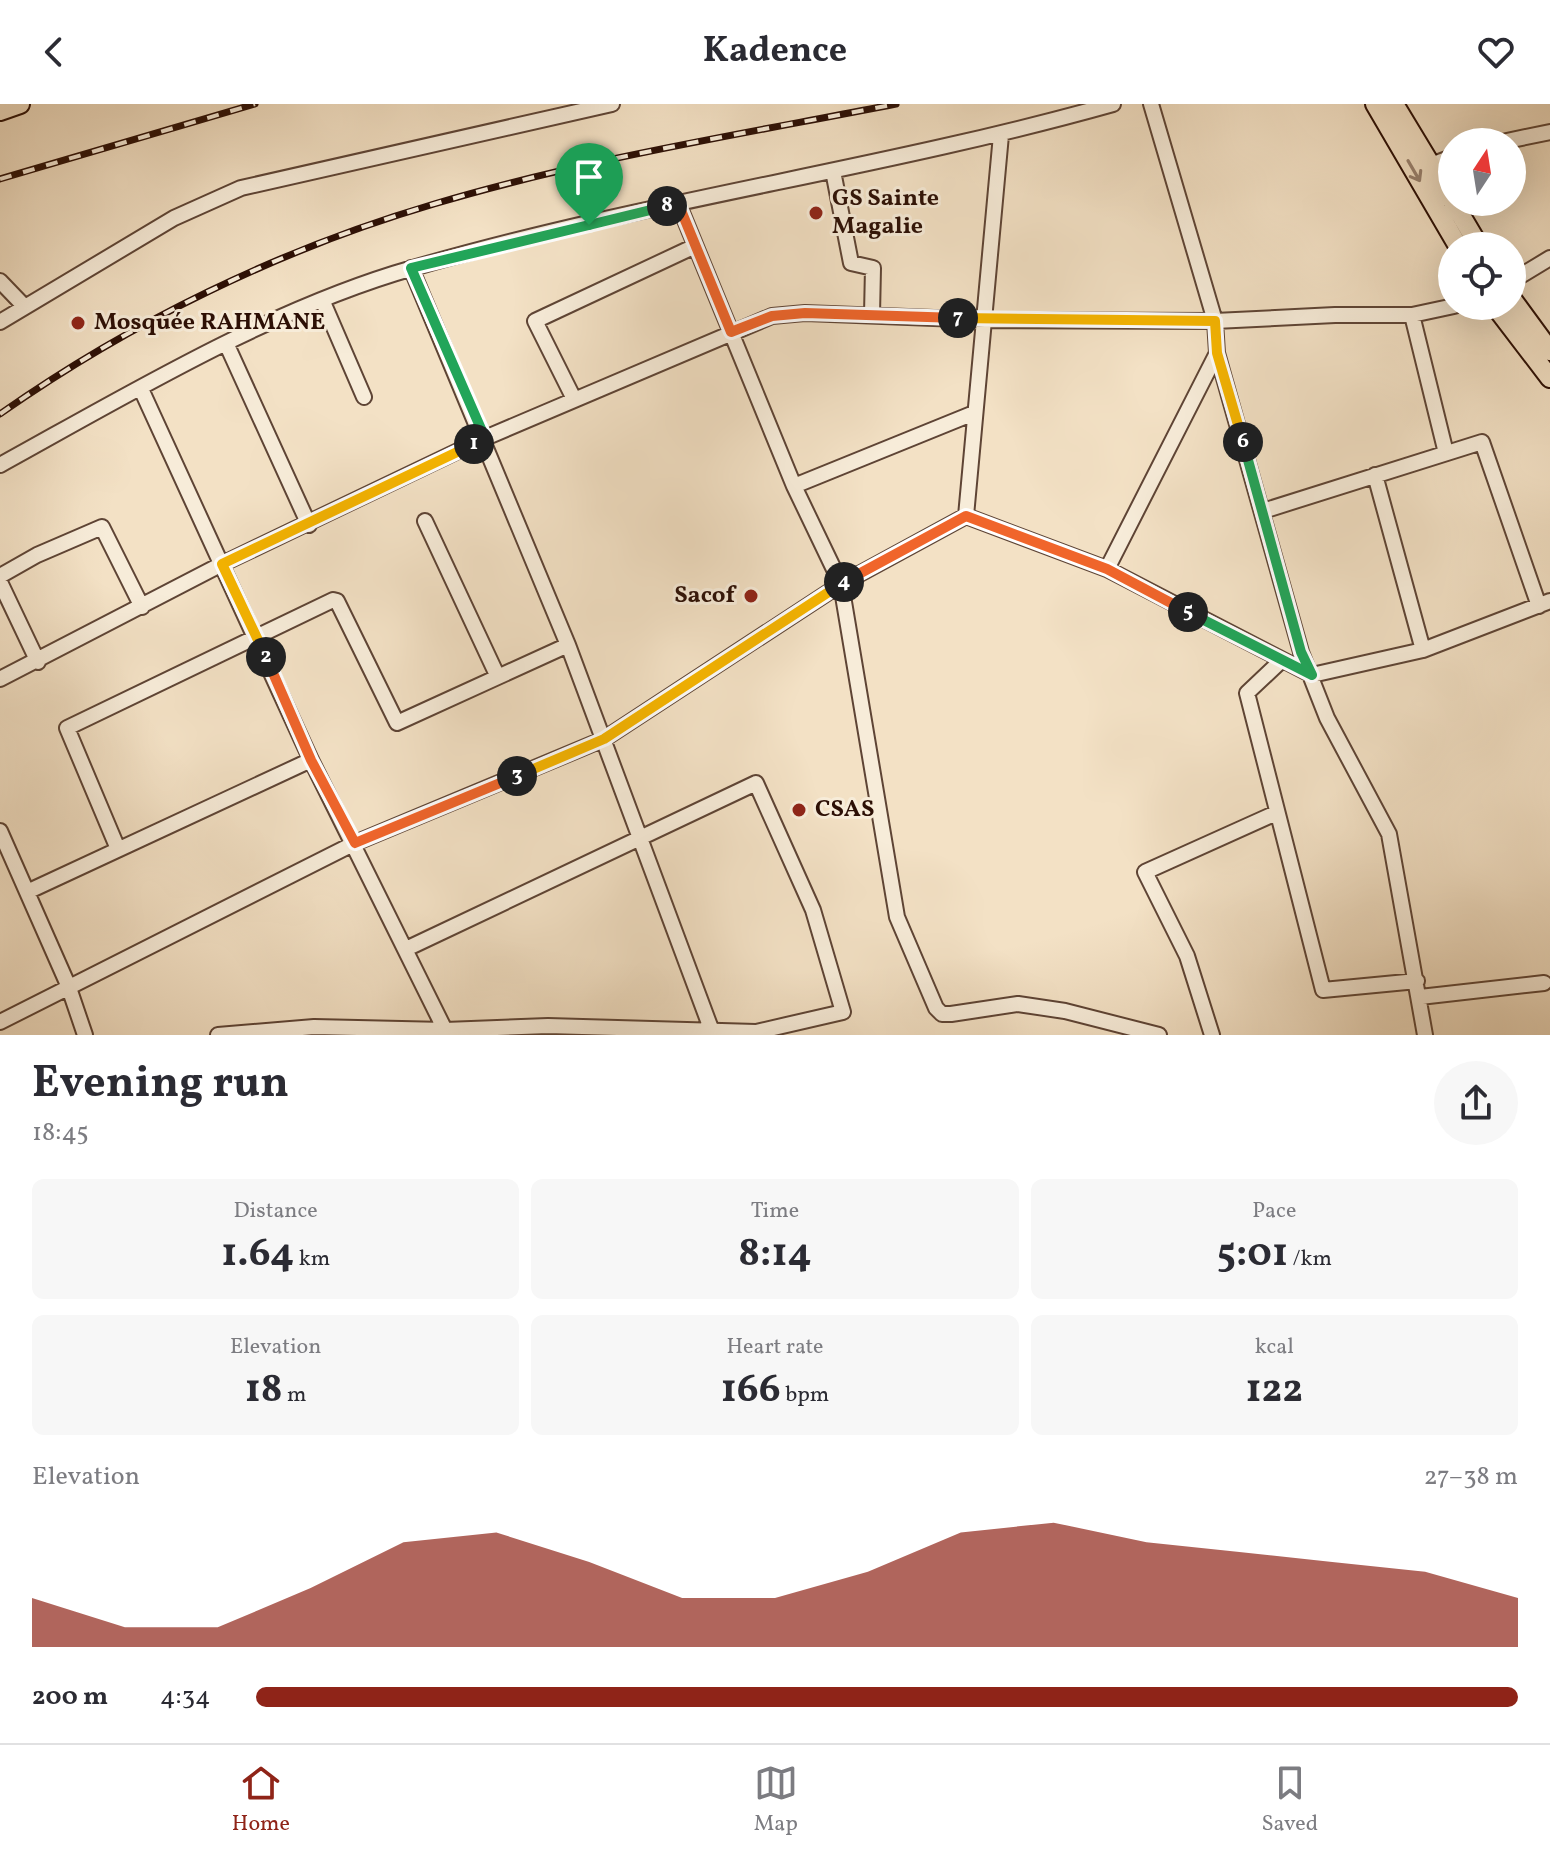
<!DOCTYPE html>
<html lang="en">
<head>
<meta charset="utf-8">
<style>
	:root { --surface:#fff; --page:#f7f7f7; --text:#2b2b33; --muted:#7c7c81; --line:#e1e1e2; --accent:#8f2418 }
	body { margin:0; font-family:Vollkorn,serif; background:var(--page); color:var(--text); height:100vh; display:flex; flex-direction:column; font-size:30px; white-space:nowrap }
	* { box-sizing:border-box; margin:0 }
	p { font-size:26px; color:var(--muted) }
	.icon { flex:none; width:44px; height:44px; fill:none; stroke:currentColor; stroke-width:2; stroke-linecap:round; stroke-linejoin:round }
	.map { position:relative; height:931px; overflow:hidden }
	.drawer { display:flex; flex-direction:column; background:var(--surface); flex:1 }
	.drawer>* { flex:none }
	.needle { width:52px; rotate:12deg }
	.buttons { position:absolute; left:1438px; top:24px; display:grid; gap:16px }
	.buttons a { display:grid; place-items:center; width:88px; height:88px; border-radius:50%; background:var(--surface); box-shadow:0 8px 32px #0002; font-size:40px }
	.pin { position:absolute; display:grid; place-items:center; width:68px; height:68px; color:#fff; margin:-82px -34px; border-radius:50% 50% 50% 0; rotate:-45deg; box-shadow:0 0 8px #0007 }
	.pin .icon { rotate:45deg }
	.km { position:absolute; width:40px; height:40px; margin:-20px; border-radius:50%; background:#222; color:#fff; font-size:22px; line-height:40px; text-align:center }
	.round { display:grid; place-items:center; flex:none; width:84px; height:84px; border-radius:42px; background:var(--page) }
	.overview { display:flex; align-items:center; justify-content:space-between; height:136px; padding:0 32px }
	h1 { font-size:44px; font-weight:700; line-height:60px }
	.figures { display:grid; grid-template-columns:repeat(3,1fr); gap:12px; height:136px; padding:8px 32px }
	.figures div { display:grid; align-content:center; border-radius:12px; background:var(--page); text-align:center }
	.figures b { font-size:40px; font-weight:700 }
	.figures small { font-size:22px; font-weight:400 }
	.figures p { font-size:22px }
	.chart { height:224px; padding:16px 32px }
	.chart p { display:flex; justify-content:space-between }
	.chart svg { width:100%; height:144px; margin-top:8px; fill:var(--accent); opacity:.7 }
	ul { padding:0 32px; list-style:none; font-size:26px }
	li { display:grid; grid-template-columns:128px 96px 1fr; align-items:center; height:60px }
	li i { height:20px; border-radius:10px; background:var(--accent) }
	header { display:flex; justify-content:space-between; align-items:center; height:104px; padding:0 32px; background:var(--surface); font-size:36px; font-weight:700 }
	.dock { display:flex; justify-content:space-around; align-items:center; height:112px; border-top:2px solid var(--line); background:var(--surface); font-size:22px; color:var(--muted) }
	.dock a { display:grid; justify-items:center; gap:4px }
	.dock .active { color:var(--accent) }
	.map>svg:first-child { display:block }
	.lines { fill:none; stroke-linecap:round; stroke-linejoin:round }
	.minor-casing { stroke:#5e4435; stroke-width:18 }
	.major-casing { stroke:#2c0f05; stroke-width:22 }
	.minor { stroke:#f7ecd9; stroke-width:14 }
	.major { stroke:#f3e1c5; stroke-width:18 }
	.rail-casing { stroke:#2c0f05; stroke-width:7 }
	.rail { stroke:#f7ecd9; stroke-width:4; stroke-dasharray:12; stroke-linecap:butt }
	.oneway { stroke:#99826f }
	.split-1-casing { stroke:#fff; stroke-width:16 }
	.split-2-casing { stroke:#fff; stroke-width:16 }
	.split-3-casing { stroke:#fff; stroke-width:16 }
	.split-4-casing { stroke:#fff; stroke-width:16 }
	.split-5-casing { stroke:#fff; stroke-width:16 }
	.split-6-casing { stroke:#fff; stroke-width:16 }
	.split-7-casing { stroke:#fff; stroke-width:16 }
	.split-8-casing { stroke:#fff; stroke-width:16 }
	.split-9-casing { stroke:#fff; stroke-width:16 }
	.split-1 { stroke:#22a559; stroke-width:10 }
	.split-2 { stroke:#f5b400; stroke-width:10 }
	.split-3 { stroke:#f0652b; stroke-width:10 }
	.split-4 { stroke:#f5b400; stroke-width:10 }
	.split-5 { stroke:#f0652b; stroke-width:10 }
	.split-6 { stroke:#22a559; stroke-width:10 }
	.split-7 { stroke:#f5b400; stroke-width:10 }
	.split-8 { stroke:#f0652b; stroke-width:10 }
	.split-9 { stroke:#22a559; stroke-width:10 }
	.poi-dot { fill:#8f2418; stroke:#f7ecd9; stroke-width:3 }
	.labels { text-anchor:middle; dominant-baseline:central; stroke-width:6; stroke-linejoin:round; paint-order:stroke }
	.poi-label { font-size:24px; font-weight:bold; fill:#2c0f05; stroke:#f7ecd9; text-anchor:start }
</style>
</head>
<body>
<header><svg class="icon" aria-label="back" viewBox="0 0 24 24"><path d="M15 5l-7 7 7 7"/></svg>Kadence<svg class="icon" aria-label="heart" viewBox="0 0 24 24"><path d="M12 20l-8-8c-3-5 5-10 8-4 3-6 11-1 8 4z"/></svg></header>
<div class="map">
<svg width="1550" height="931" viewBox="0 0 1550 931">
	<rect width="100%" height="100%" fill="#f3e1c5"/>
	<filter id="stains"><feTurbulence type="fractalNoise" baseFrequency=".0025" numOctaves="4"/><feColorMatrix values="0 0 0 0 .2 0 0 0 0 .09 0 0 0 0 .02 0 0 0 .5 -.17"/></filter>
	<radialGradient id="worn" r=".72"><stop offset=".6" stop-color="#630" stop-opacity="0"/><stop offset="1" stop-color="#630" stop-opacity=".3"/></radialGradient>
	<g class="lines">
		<!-- minor casing -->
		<g class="minor-casing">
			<path id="minor" d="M1151,0L1215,217L1217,249L1301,548L1327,614L1389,730L1425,931
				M1502,38L1550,28
				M1431,61L1452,53
				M833,67L851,159L873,164L872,210
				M678,99L794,382L841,480L897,813L936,904L942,910H951L1018,900L1065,907L1159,931
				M411,164L568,541L713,930
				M0,177L25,203
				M1512,177L1550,154
				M323,198L364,293
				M1412,211L1446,349
				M0,218L174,114L241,84L612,0
				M226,239L309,421
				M141,285L311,656L445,926
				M574,295L535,217L695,142
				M0,361C129,290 272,204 413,164C643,97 882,65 1113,0
				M1375,371L1423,546
				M794,382L974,309
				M1263,407L1482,338L1539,502
				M966,412L1001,31
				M425,417L497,571
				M1107,465L1217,249
				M0,472L37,451L102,423L142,503
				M0,478L38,558
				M1281,557L1247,589L1323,886L1417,877
				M0,575L222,460L485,334L772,212L805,209L985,216L1215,217L1335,211H1412L1454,202
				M0,727L68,881L85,931
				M118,745L67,624L333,496L337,497L397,619L568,541
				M27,788L311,656
				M1420,893L1544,879
				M0,918L355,739L604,635L841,480L966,412L1107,465L1312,571L1423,546L1550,497
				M218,931L314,923L445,926L548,922L756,928L843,908L813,806L756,679L406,845
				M1212,931L1187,852L1145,768L1276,709"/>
		</g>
		<!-- major casing -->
		<g class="major-casing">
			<path id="major" d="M1375,0L1458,142
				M1394,0L1452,96
				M0,7L20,0
				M1453,98L1479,142
				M1512,195L1550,247
				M1495,202L1550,274"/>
		</g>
		<!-- minor -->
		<use href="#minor" class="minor"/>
		<!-- major -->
		<use href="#major" class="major"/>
		<!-- rail casing -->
		<g class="rail-casing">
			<path id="rail" d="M0,75L255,0
				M0,310C131,218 281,145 434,100C585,55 742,30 896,0"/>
		</g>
		<!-- rail -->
		<use href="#rail" class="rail"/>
	</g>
	<!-- one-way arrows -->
	<defs><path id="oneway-shaft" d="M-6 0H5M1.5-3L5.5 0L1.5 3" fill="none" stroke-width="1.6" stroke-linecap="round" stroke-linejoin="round" transform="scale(2)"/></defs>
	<use class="oneway" href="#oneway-shaft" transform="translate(1414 67) rotate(60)"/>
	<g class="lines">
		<!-- split-1 casing -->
		<g class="split-1-casing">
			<path id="split-1" d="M474,340L485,334L411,164L589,121"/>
		</g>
		<!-- split-2 casing -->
		<g class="split-2-casing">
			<path id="split-2" d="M266,553L222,460L474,340"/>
		</g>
		<!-- split-3 casing -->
		<g class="split-3-casing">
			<path id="split-3" d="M266,553L311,656L355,739L517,672"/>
		</g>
		<!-- split-4 casing -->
		<g class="split-4-casing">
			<path id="split-4" d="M517,672L604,635L844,478"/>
		</g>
		<!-- split-5 casing -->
		<g class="split-5-casing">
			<path id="split-5" d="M844,478L966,412L1107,465L1188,508"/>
		</g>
		<!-- split-6 casing -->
		<g class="split-6-casing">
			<path id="split-6" d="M1188,508L1312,571L1301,548L1243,338"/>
		</g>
		<!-- split-7 casing -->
		<g class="split-7-casing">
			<path id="split-7" d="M958,214L1215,217L1217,249L1243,338"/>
		</g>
		<!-- split-8 casing -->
		<g class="split-8-casing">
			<path id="split-8" d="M667,102L678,99L731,228L772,212L805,209L958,214"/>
		</g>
		<!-- split-9 casing -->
		<g class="split-9-casing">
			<path id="split-9" d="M589,121L667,102"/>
		</g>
		<!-- split-1 -->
		<use href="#split-1" class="split-1"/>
		<!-- split-2 -->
		<use href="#split-2" class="split-2"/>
		<!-- split-3 -->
		<use href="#split-3" class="split-3"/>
		<!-- split-4 -->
		<use href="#split-4" class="split-4"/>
		<!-- split-5 -->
		<use href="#split-5" class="split-5"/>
		<!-- split-6 -->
		<use href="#split-6" class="split-6"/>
		<!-- split-7 -->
		<use href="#split-7" class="split-7"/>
		<!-- split-8 -->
		<use href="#split-8" class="split-8"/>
		<!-- split-9 -->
		<use href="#split-9" class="split-9"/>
	</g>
	<!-- markers -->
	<g class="poi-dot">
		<circle cx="816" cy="109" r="8"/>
		<circle cx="78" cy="219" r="8"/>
		<circle cx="751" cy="492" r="8"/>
		<circle cx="799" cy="706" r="8"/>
	</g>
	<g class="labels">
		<!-- poi labels -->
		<g class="poi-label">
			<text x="832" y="95">GS Sainte<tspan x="832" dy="28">Magalie</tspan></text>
			<text x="94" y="219">Mosquée RAHMANE</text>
			<text x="735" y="492" text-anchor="end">Sacof</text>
			<text x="815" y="706">CSAS</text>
		</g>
	</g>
	<rect width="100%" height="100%" filter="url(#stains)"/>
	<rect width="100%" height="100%" fill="url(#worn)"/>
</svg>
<div class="buttons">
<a><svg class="needle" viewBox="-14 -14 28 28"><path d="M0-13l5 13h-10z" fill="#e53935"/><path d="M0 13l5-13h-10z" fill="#7c7c81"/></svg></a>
<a><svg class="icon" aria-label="locate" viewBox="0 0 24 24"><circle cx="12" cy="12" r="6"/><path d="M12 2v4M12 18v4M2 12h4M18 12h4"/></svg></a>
</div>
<div class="pin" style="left:589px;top:121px;background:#1e9e55"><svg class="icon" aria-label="arrive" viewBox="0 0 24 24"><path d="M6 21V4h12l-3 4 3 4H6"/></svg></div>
<b class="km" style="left:474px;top:340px">1</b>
<b class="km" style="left:266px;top:553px">2</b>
<b class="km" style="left:517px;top:672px">3</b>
<b class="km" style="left:844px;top:478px">4</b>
<b class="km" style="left:1188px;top:508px">5</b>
<b class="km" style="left:1243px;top:338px">6</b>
<b class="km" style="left:958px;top:214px">7</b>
<b class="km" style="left:667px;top:102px">8</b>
</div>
<section class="drawer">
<div class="overview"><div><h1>Evening run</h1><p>18:45</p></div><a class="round"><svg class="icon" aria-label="share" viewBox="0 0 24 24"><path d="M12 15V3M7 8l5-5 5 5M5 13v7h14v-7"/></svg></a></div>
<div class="figures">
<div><p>Distance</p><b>1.64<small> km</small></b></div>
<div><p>Time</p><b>8:14</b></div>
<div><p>Pace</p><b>5:01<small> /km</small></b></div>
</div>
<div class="figures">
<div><p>Elevation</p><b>18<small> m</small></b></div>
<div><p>Heart rate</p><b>166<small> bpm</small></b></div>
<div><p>kcal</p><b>122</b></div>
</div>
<div class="chart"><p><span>Elevation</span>27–38 m</p>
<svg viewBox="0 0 160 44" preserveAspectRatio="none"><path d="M0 44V29L10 38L20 38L30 26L40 12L50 9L60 18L70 29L80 29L90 21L100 9L110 6L120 12L130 15L140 18L150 21L160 29V44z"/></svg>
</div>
<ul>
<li><b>200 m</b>4:34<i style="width:100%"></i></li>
</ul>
</section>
<nav class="dock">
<a class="active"><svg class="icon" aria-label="home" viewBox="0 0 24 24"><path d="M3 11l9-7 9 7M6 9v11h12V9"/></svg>Home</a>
<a><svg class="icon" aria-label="map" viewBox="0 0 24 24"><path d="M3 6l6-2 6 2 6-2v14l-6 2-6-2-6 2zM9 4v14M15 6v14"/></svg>Map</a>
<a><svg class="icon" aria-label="saved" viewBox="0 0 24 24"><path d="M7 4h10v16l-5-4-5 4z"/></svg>Saved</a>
</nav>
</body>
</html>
